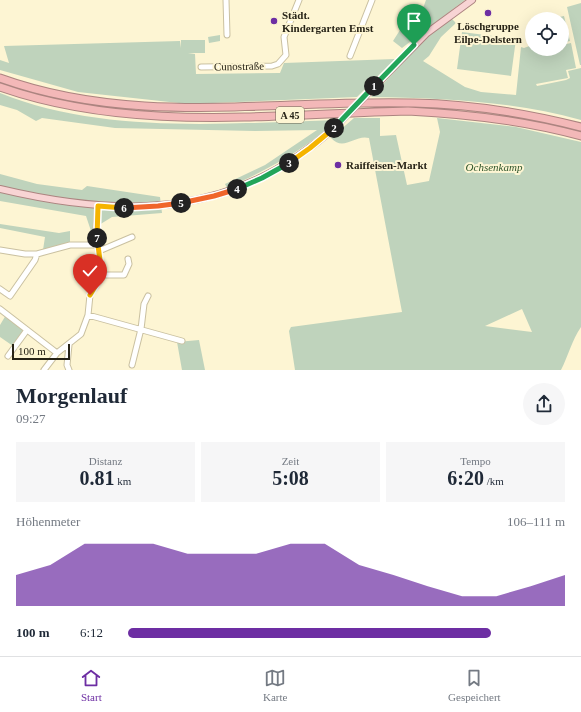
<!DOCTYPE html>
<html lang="de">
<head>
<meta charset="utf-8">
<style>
	:root { --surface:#fff; --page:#f6f6f7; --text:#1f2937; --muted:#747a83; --line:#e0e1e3; --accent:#6d2ea3 }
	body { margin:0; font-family:"Times New Roman",serif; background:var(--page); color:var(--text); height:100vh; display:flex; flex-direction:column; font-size:15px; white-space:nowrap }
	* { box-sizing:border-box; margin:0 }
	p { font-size:13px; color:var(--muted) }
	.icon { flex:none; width:22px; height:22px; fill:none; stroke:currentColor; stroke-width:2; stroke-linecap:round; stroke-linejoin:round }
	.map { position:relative; height:370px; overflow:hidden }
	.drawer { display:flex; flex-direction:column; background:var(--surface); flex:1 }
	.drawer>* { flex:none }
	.fabs { position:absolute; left:525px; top:12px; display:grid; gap:8px }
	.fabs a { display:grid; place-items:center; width:44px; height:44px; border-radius:50%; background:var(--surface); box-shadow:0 4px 16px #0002; font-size:20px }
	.scale { position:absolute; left:12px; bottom:10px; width:58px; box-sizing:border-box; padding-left:4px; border:2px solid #272317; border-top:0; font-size:11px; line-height:14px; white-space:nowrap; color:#272317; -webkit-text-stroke:3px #fdf5d3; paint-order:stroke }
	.pin { position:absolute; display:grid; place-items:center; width:34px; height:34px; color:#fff; margin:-41px -17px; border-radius:50% 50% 50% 0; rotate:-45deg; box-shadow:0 0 4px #0007 }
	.pin .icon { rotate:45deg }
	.km { position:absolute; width:20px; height:20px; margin:-10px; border-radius:50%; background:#222; color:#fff; font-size:11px; line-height:20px; text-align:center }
	.round { display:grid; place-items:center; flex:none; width:42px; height:42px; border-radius:21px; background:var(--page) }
	.summary { display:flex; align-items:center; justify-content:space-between; height:68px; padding:0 16px }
	h1 { font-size:22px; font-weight:700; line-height:30px }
	.metrics { display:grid; grid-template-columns:repeat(3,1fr); gap:6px; height:68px; padding:4px 16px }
	.metrics div { display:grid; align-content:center; border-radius:0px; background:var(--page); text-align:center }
	.metrics b { font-size:20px; font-weight:700 }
	.metrics small { font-size:11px; font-weight:400 }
	.metrics p { font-size:11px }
	.chart { height:112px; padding:8px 16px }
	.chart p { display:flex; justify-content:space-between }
	.chart svg { width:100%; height:72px; margin-top:4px; fill:var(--accent); opacity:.7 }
	ul { padding:0 16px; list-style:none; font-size:13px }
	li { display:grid; grid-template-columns:64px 48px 1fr; align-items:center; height:30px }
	li i { height:10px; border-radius:5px; background:var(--accent) }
	.tab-bar { display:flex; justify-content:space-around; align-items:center; height:56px; border-top:1px solid var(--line); background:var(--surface); font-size:11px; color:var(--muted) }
	.tab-bar a { display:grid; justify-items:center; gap:2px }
	.tab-bar .on { color:var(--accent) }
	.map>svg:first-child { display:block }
	.green { fill:#bfd3bc; fill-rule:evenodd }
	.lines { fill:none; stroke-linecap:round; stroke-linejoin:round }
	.minor-casing { stroke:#cac1a1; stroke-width:7 }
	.major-casing { stroke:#ac8480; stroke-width:8 }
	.highway-casing { stroke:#ac8480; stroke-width:9 }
	.minor { stroke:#fff; stroke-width:5 }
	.major { stroke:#f8d4d4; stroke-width:6 }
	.highway { stroke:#f3b8b8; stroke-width:7 }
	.major-bridge-casing { stroke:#ac8480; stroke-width:8; stroke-linecap:butt }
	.major-bridge { stroke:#f8d4d4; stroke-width:6 }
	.split-1-casing { stroke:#fff; stroke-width:8 }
	.split-2-casing { stroke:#fff; stroke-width:8 }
	.split-3-casing { stroke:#fff; stroke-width:8 }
	.split-4-casing { stroke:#fff; stroke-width:8 }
	.split-5-casing { stroke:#fff; stroke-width:8 }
	.split-6-casing { stroke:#fff; stroke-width:8 }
	.split-7-casing { stroke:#fff; stroke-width:8 }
	.split-8-casing { stroke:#fff; stroke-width:8 }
	.split-1 { stroke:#22a559; stroke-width:5 }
	.split-2 { stroke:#22a559; stroke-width:5 }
	.split-3 { stroke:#f5b400; stroke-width:5 }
	.split-4 { stroke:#22a559; stroke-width:5 }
	.split-5 { stroke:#f0652b; stroke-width:5 }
	.split-6 { stroke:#f0652b; stroke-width:5 }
	.split-7 { stroke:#f5b400; stroke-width:5 }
	.split-8 { stroke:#f5b400; stroke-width:5 }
	.poi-dot { fill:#6d2ea3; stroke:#fdf5d3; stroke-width:1.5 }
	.labels { text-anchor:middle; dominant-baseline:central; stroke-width:4; stroke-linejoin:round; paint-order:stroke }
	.shield { fill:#fdf5d3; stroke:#67624f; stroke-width:1 }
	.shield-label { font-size:10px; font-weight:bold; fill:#272317 }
	.poi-label { font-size:11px; font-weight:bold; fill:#272317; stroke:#fdf5d3; text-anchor:start }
	.street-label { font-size:11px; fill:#272317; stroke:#fdf5d3 }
	.park-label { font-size:11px; font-style:italic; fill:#30562a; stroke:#fdf5d3 }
</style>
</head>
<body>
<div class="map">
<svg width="581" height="370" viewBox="0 0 581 370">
	<rect width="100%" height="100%" fill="#fdf5d3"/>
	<!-- green -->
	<path class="green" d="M426,0H465L402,48L393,41L400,30L417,25Z
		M581,3V65H580L567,7Z
		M564,16L570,41L562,43V19H550Z
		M451,18L456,23L441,37L429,56L423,61L465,87L481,92L516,95L521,47L524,48L532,45V49H562V45L571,43L576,68L566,70L568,78L536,84L537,86L566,80L570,78L568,71L581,68V120C512,101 442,98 371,97L423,41Z
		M462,32L516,39L511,76L457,69Z
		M220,35V41L209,43L208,37Z
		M181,40H205V53H188L195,54L196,74L280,73L284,63L395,59L357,97L188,104L78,92L0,70V60L9,63L4,46L180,41L181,48Z
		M0,93C104,135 227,123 337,120C302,152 270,168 227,188L225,184L265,165L317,130L255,131L115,128L42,118L36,121L17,110L0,105Z
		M354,118H380V136L396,135L407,185L429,181L440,132L437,118L516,127L581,142V327C572,340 568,356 561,370H295L289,331L291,327L402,312L369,138C355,134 344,152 331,138ZM522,309L532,332L485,326Z
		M0,174L37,184L82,190L87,186L160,197L162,213L112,217L99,225L94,232L91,231L86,216L0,201Z
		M0,224L59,233L70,231V243L43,250L45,237L0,228Z
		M6,315L23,330L13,346L0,337V325Z
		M199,340L205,370H182L177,342Z"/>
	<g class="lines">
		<!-- minor casing -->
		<g class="minor-casing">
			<path id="minor" d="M226,0L227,35
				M350,56L372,0
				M201,67L272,66L278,64L286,55L284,37L299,0
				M0,250L25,254H37L70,245H98
				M99,251L132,237
				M102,275H124L129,264L128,259
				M0,289L10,296L35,260L37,254
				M0,309L57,353
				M88,315L182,341
				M69,345L67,365L69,370
				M8,356L27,330
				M132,365L141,329L144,304L148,296
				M44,370L57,353L81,334L88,315L90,295L101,278L96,227L98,206"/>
		</g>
		<!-- major casing -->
		<g class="major-casing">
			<path id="major" d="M370,91L427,33L472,0
				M0,189C126,219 235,218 336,126"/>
		</g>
		<!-- highway casing -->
		<g class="highway-casing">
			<path id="highway" d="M0,78C136,127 274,99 414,103C470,104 526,113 581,127
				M0,87C131,133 272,114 408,111C467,114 524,120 581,136"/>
		</g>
		<!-- minor -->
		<use href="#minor" class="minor"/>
		<!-- major -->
		<use href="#major" class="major"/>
		<!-- highway -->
		<use href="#highway" class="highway"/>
		<!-- major-bridge casing -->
		<g class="major-bridge-casing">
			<path id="major-bridge" d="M336,126L370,91"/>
		</g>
		<!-- major-bridge -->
		<use href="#major-bridge" class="major-bridge"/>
	</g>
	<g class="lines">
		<!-- split-1 casing -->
		<g class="split-1-casing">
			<path id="split-1" d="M374,86L414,45"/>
		</g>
		<!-- split-2 casing -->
		<g class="split-2-casing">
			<path id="split-2" d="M334,128L374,86"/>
		</g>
		<!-- split-3 casing -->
		<g class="split-3-casing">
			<path id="split-3" d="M289,163L310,148L334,128"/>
		</g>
		<!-- split-4 casing -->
		<g class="split-4-casing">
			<path id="split-4" d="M237,189L262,178L289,163"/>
		</g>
		<!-- split-5 casing -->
		<g class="split-5-casing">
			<path id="split-5" d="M181,203L214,196L237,189"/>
		</g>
		<!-- split-6 casing -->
		<g class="split-6-casing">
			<path id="split-6" d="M124,208L158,206L181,203"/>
		</g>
		<!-- split-7 casing -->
		<g class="split-7-casing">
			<path id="split-7" d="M97,238L98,206L124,208"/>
		</g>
		<!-- split-8 casing -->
		<g class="split-8-casing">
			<path id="split-8" d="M90,295L102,275L97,238"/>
		</g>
		<!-- split-1 -->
		<use href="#split-1" class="split-1"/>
		<!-- split-2 -->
		<use href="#split-2" class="split-2"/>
		<!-- split-3 -->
		<use href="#split-3" class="split-3"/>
		<!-- split-4 -->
		<use href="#split-4" class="split-4"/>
		<!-- split-5 -->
		<use href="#split-5" class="split-5"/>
		<!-- split-6 -->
		<use href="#split-6" class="split-6"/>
		<!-- split-7 -->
		<use href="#split-7" class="split-7"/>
		<!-- split-8 -->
		<use href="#split-8" class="split-8"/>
	</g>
	<!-- markers -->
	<g class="poi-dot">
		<circle cx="488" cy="13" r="4"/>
		<circle cx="274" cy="21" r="4"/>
		<circle cx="338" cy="165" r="4"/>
	</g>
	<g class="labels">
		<!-- shield labels -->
		<rect class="shield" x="276" y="107" width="28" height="16" rx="3"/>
		<g class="shield-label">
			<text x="290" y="115">A 45</text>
		</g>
		<!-- poi labels -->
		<g class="poi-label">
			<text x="282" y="15">Städt.<tspan x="282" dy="13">Kindergarten Emst</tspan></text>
			<text x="488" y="26" text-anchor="middle">Löschgruppe<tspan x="488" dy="13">Eilpe-Delstern</tspan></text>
			<text x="346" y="165">Raiffeisen-Markt</text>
		</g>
		<!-- street labels -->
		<g class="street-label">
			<text transform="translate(239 66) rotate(-1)">Cunostraße</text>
		</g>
		<!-- park labels -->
		<g class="park-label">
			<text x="494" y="167">Ochsenkamp</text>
		</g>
	</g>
</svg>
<div class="fabs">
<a><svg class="icon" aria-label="locate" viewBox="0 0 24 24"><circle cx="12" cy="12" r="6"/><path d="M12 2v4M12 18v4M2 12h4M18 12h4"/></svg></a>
</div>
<div class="scale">100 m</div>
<div class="pin" style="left:414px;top:45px;background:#1e9e55"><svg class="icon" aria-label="arrive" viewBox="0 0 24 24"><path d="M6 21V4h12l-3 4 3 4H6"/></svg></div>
<div class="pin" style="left:90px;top:295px;background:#d93025"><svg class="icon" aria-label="check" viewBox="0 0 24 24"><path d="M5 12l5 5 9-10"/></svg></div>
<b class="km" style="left:374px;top:86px">1</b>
<b class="km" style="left:334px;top:128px">2</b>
<b class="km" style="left:289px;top:163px">3</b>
<b class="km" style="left:237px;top:189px">4</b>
<b class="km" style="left:181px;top:203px">5</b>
<b class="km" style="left:124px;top:208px">6</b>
<b class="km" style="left:97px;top:238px">7</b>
</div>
<section class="drawer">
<div class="summary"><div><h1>Morgenlauf</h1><p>09:27</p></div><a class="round"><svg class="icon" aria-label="share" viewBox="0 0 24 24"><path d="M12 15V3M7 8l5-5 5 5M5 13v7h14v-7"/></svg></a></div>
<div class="metrics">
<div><p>Distanz</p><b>0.81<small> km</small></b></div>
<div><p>Zeit</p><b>5:08</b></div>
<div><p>Tempo</p><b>6:20<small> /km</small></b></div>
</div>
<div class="chart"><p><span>Höhenmeter</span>106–111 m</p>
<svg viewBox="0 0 160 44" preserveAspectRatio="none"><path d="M0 44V25L10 19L20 6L30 6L40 6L50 12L60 12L70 12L80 6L90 6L100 19L110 25L120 32L130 38L140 38L150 32L160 25V44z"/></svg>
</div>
<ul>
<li><b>100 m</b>6:12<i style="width:83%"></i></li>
</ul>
</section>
<nav class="tab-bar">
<a class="on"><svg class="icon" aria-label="home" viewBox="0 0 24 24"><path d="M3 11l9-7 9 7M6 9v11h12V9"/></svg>Start</a>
<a><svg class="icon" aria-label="map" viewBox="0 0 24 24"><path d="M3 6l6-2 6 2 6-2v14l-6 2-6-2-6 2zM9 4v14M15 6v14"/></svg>Karte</a>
<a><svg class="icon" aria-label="saved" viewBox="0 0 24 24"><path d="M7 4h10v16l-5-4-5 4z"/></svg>Gespeichert</a>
</nav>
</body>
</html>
